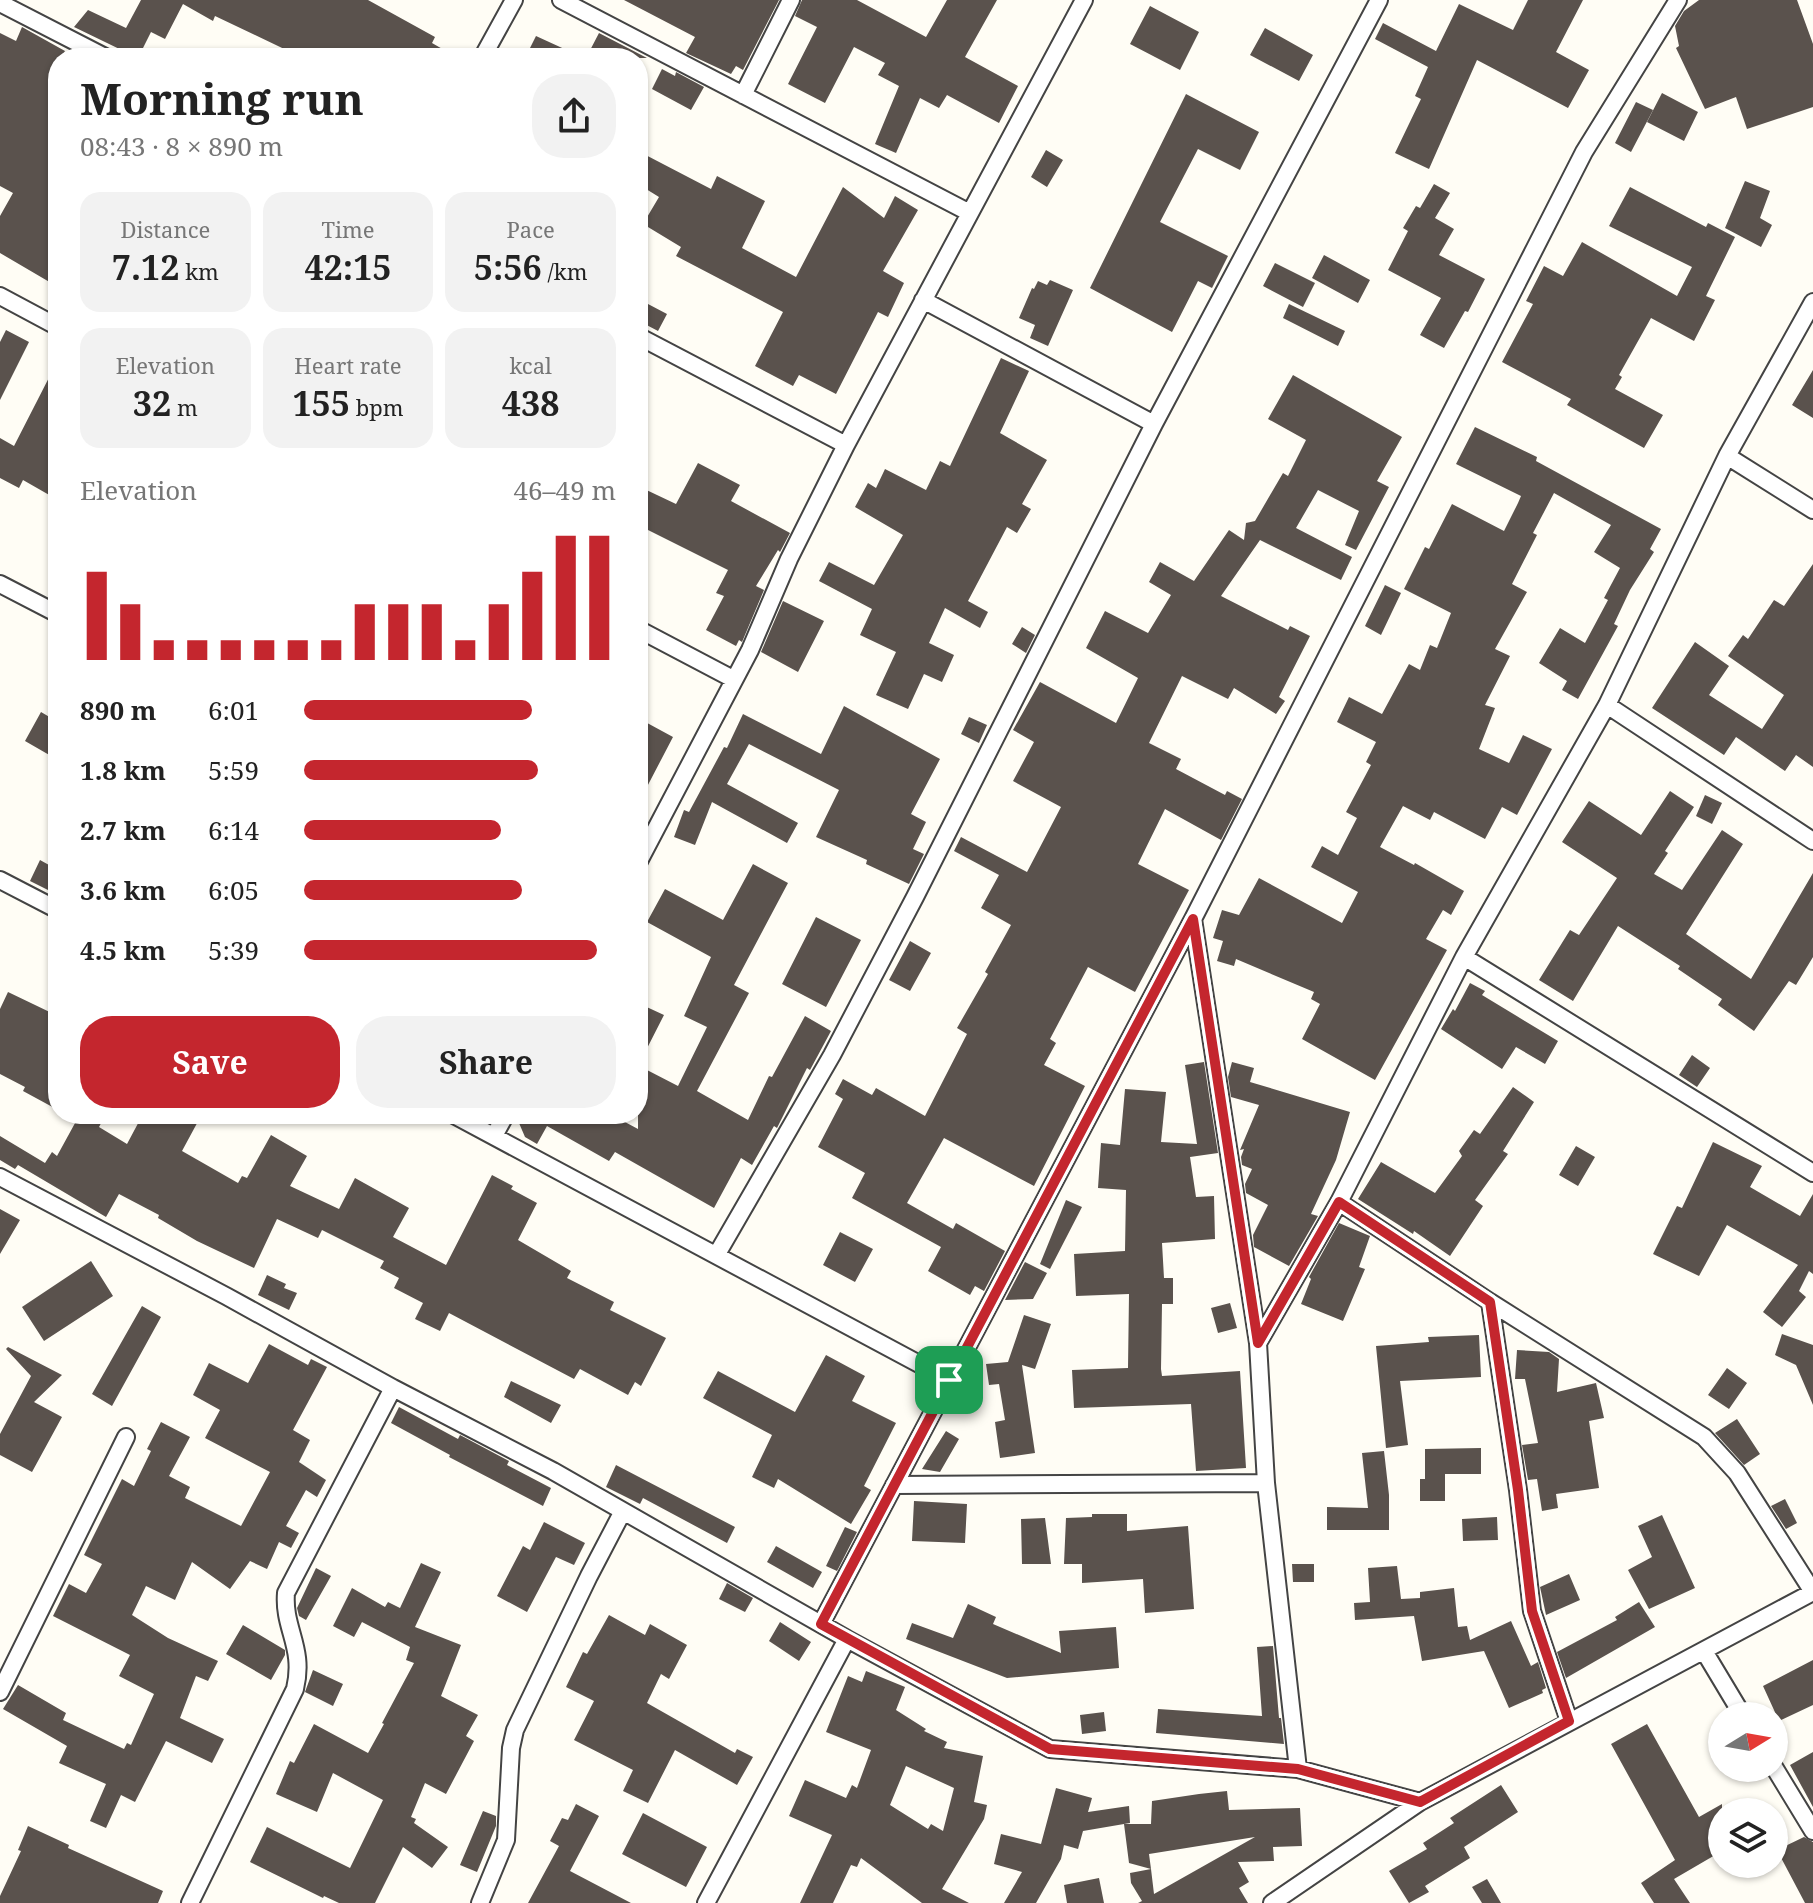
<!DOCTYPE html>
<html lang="en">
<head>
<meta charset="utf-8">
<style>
	:root { --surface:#fff; --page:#f2f2f2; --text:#222; --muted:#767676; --accent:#c4262e }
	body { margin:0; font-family:"Noto Serif",serif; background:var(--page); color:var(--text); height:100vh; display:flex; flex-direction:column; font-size:30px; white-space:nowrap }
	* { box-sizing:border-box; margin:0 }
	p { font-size:26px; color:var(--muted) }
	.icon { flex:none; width:44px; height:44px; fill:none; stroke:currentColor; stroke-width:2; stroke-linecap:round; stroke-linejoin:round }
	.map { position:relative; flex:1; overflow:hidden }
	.side { position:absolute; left:48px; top:48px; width:600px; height:1076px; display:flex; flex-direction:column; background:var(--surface); border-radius:32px; box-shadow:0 2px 6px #0004 }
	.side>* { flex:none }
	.needle { width:52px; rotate:79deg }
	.controls { position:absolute; left:1708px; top:1702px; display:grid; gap:16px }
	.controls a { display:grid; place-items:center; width:80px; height:80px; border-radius:50%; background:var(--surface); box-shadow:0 2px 6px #0004; font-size:40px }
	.pin { position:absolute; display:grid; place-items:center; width:68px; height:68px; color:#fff; margin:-34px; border-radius:16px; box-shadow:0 4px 12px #0006 }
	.round { display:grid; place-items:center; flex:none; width:84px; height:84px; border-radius:32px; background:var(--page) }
	.summary { display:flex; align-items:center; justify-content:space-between; height:136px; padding:0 32px }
	h1 { font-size:44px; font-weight:700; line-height:60px }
	.figures { display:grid; grid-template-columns:repeat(3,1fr); gap:12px; height:136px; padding:8px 32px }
	.figures div { display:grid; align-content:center; border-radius:20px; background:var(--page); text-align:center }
	.figures b { font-size:34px; font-weight:700 }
	.figures small { font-size:22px; font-weight:400 }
	.figures p { font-size:22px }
	.chart { height:224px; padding:16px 32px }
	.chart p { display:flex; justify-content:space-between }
	.chart svg { width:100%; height:144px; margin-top:8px; stroke:var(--accent); stroke-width:6 }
	.button { display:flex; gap:16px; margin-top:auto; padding:16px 32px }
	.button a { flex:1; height:92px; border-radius:32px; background:var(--accent); color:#fff; font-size:32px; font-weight:700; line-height:92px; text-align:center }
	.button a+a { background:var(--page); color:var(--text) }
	ul { padding:0 32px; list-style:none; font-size:26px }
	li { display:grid; grid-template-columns:128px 96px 1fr; align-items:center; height:60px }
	li i { height:20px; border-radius:10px; background:var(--accent) }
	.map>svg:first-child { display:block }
	.building { fill:#5a524d; fill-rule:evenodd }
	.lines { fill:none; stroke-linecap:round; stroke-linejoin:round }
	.minor-casing { stroke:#444; stroke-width:20 }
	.minor { stroke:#fff; stroke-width:16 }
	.route-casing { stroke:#fff; stroke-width:16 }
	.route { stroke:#c4262e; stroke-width:10 }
</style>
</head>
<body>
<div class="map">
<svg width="1813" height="1903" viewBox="0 0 1813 1903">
	<rect width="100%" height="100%" fill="#fffdf5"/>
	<!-- building -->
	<path class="building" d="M141,0H368L435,37L432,43L458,58H303L215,16L213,21L183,4L165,39L151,32L138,58L74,27L88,10L126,28Z
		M624,0H779L743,70L736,66L731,74L686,53L695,37Z
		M802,0H857L926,37L947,0H997L965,57L1018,86L999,123L947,95L939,108L920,98L896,153L875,144L899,86L878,75L885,63L854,47L825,103L788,84L817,27L795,16Z
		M1528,0H1583L1556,52L1589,70L1568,108L1477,60L1429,169L1395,153L1421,99L1415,96L1428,67L1375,39L1383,23L1436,51L1459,4L1513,30Z
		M1699,0H1797L1813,44V107L1747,129L1736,97L1705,109L1676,48L1679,46L1675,26L1684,11Z
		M1150,6L1199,32L1180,70L1130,44Z
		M22,27L65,51L61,58H58V287L0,253V216L13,193L0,186V33L16,41Z
		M1265,28L1313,55L1299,81L1250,55Z
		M599,33L647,58H586Z
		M536,36L584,58H525Z
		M662,69L675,76L676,72L704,87L691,110L652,89Z
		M1662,93L1698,112L1684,141L1647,122Z
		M1186,94L1259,132L1240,170L1198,149L1160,222L1228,256L1212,288L1198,281L1172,332L1090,288Z
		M1636,102L1653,110L1631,152L1615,143Z
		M1046,150L1063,160L1047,187L1031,177Z
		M638,151L711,189L717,176L765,201L742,248L796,277L843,187L884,218L895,196L918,210L883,271L904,283L888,317L878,312L836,394L799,375L793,386L755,366L783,312L676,256L681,247L643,224L659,197L638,184Z
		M1745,181L1770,191L1760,218L1772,225L1761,247L1725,228Z
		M1434,184L1450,193L1435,218L1454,229L1439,255L1485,279L1468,312L1465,311L1444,348L1420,335L1441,298L1388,270L1408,231L1403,228L1416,206L1420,208Z
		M1630,187L1706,227L1708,223L1735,237L1706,296L1715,300L1694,341L1651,318L1619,375L1622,377L1615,389L1663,415L1644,448L1567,405L1571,399L1502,362L1533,304L1526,301L1544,266L1563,276L1582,242L1677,296L1692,267L1609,226Z
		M1324,255L1370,280L1358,303L1312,278Z
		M1275,263L1315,283L1303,307L1263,286Z
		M1050,280L1073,290L1048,346L1030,338L1035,325L1019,318L1032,288L1034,289L1038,281L1047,285Z
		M648,304L667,314L658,331L639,321Z
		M1289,304L1345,331L1338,346L1283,318Z
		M6,330L29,342L0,400V342Z
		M1001,358L1029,371L1000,433L1047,460L1022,504L1031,509L1017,533L1007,527L968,601L988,612L980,628L945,608L929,643L954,655L942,682L924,674L908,709L876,695L896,652L860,635L872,609L819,581L829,562L874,585L903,535L855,507L868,483L876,488L885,469L926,490L940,461L950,466Z
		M58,360V415L52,428L58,431V500L23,480L19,488L0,478V438L14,446Z
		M1813,370V418L1792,405Z
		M1293,375L1402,437L1377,481L1389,487L1356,550L1345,545L1359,511L1318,490L1296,528L1352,557L1341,580L1260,540L1221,596L1288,630L1290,626L1310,636L1279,697L1285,701L1276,714L1234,688L1228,699L1182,676L1149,743L1181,759L1176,769L1225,795L1227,791L1242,799L1221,840L1165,809L1138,864L1189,890L1135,992L1088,967L1050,1039L1056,1043L1044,1065L1085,1086L1034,1186L944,1138L907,1203L953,1229L956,1223L1005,1251L984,1291L975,1286L970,1295L928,1271L941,1247L852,1198L865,1173L818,1147L843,1099L835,1094L843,1079L872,1095L876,1088L925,1116L967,1034L957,1028L988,974L985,972L1011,925L981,908L999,875L954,851L961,837L1027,872L1061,807L1013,781L1034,742L1013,730L1040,682L1116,723L1138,678L1086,648L1105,611L1148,633L1171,595L1149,582L1160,562L1194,581L1229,530L1244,540L1246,523L1255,521L1283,473L1288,476L1306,440L1268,419Z
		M1475,427L1537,457L1536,461L1661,529L1650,549L1654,552L1630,590L1614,624L1618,626L1578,699L1562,690L1567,681L1539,663L1560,628L1585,643L1608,600L1604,598L1620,568L1594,552L1611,525L1554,493L1533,533L1537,535L1512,584L1527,592L1495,649L1510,656L1485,705L1495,708L1479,749L1509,763L1523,735L1552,749L1517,815L1502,807L1485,839L1434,812L1430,820L1403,806L1380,847L1414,865L1415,863L1464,891L1451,915L1443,910L1426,939L1447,950L1375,1080L1302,1039L1320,1004L1311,999L1314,992L1236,959L1234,966L1217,961L1223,941L1213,938L1222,910L1239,915L1259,878L1342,923L1358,892L1311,867L1322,846L1338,855L1357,818L1346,812L1371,765L1366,762L1376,742L1337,722L1349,697L1382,714L1409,664L1420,670L1430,645L1437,648L1451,613L1404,589L1425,547L1429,549L1452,504L1504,531L1518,503L1521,496L1456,464Z
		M698,463L740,485L731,501L790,533L780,552L778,550L756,586L764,590L742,642L739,640L736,646L706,630L724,596L716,593L728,570L638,525V486L676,504Z
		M1813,564V767L1796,755L1785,771L1736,737L1724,755L1652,708L1695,642L1729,666L1709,695L1762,729L1784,695L1728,656L1743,635L1748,639L1774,600L1784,606Z
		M1385,585L1401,593L1381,635L1365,626Z
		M783,601L824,621L798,672L761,652Z
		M1022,627L1035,635L1026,653L1012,644Z
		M844,706L940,759L911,814L926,822L913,849L924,854L909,884L866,864L867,860L816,837L839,790L749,744L727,784L798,823L787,843L712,802L695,845L674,837L684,810L689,812L724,747L727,748L743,714L821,754Z
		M41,712L58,722V760L25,741Z
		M969,717L987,725L979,743L961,734Z
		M638,718L673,737L638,804Z
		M1670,791L1694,807L1665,851L1668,853L1654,874L1682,890L1722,830L1743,844L1686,934L1751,979L1813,873V957L1796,985L1789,981L1754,1031L1718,1005L1722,999L1678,969L1680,966L1618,926L1573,1001L1539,980L1570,930L1579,935L1617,878L1562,842L1589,801L1641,835Z
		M1705,795L1722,803L1712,824L1696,816Z
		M40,860L58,870V895L30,881Z
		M753,864L788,883L734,985L749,993L697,1091L748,1120L769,1076L772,1077L805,1016L831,1031L810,1070L807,1068L777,1128L774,1126L752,1165L741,1158L714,1208L615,1152L609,1161L547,1126L537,1144L525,1137L519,1123L524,1114H610L638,1129V1086L647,1070L678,1086L707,1027L684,1016L711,957L647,922L665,889L723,920Z
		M816,917L861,940L826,1007L782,984Z
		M910,941L931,953L910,991L889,980Z
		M1470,983L1485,991L1482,995L1558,1041L1545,1064L1516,1047L1502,1069L1441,1029L1453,1009L1455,1011Z
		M8,992L58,1016V1110L23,1091L25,1087L0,1074V1009Z
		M638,1003L664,1015L638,1066Z
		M1692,1055L1710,1068L1697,1087L1679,1075Z
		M1204,1062L1218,1153L1190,1157L1196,1197L1214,1196L1215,1239L1162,1243L1164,1278H1173V1304H1162L1161,1369L1162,1376L1240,1371L1246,1468L1196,1471L1191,1404L1074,1408L1072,1370L1128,1368L1129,1294L1076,1296L1074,1254L1125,1251L1126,1190L1098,1188L1101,1143L1120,1145L1125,1089L1166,1092L1161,1142L1197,1144L1185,1065Z
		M1232,1062L1254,1068L1250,1082L1350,1112L1336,1160L1311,1214L1318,1216L1289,1266L1254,1247L1253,1235L1268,1205L1246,1193L1245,1184L1252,1169L1242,1165L1241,1157L1244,1149L1240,1150L1259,1105L1231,1097L1228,1077Z
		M1513,1087L1534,1102L1503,1151L1508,1154L1475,1200L1483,1206L1450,1256L1414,1231L1413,1234L1358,1199L1381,1162L1435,1193L1462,1156L1459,1151L1474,1130L1480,1134Z
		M80,1114H106L99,1127L127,1144L143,1114H202L182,1151L238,1183L242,1176L247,1178L271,1135L307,1156L290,1186L339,1209L355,1178L409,1208L393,1237L446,1265L492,1175L513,1186L511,1189L537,1203L518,1240L571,1271L567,1278L614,1302L610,1310L666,1338L641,1386L635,1382L628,1395L580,1369L574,1379L449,1313L440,1331L415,1319L423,1303L394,1288L399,1278L380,1268L384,1261L322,1230L318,1238L277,1219L254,1268L197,1241L158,1218L159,1215L119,1194L106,1217L18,1165L15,1169L0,1160V1136L45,1163L52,1152L57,1156Z
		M1713,1142L1762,1166L1750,1187L1800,1216L1813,1194V1274L1809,1271L1799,1291L1806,1297L1782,1327L1763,1312L1798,1265L1727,1225L1699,1276L1653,1254L1677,1206L1682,1208Z
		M1576,1146L1595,1157L1578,1186L1559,1175Z
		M1066,1200L1082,1207L1050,1269L1040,1264Z
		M0,1209L20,1220L0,1254Z
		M1339,1223L1370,1236L1359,1267L1365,1269L1343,1321L1301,1304L1311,1279L1309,1277Z
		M840,1232L873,1249L855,1282L823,1265Z
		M91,1261L113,1296L44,1341L22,1307Z
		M1025,1262L1047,1273L1033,1299L1005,1300Z
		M267,1275L286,1284L284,1288L297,1293L289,1310L258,1295Z
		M1230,1303L1237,1328L1218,1333L1211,1308Z
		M142,1306L161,1317L112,1406L92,1394Z
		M1024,1315L1051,1324L1035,1369L1022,1365L1035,1453L1000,1458L995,1422L1005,1420L999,1384L989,1385L986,1364L1008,1362Z
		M1782,1334L1813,1345V1405L1796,1365L1775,1355Z
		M1479,1335L1481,1377L1400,1381L1408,1445L1386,1448L1376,1346L1429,1342L1428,1337Z
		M269,1344L308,1365L311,1359L327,1367L293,1430L310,1440L299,1462L326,1480L317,1497L306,1490L286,1526L299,1533L291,1548L279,1542L267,1569L250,1561L230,1589L192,1562L175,1600L146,1586L132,1615L168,1638L218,1661L208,1681L196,1676L180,1718L224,1739L212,1763L166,1741L135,1802L121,1795L106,1828L90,1821L106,1784L59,1763L67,1746L3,1709L18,1685L66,1713L63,1720L124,1749L127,1743L131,1745L154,1694L119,1676L130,1655L53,1616L69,1584L86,1593L102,1564L84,1555L122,1479L134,1486L151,1451L147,1449L161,1422L190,1437L169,1476L190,1487L185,1498L241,1526L270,1472L205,1438L220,1410L193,1395L209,1363L248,1383Z
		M8,1347L62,1375L34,1402L62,1417L32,1472L0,1455V1434L31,1376L6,1349Z
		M1517,1350L1549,1352L1559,1359L1557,1392L1596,1383L1604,1418L1589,1421L1599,1488L1556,1494L1558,1508L1542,1511L1537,1479L1528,1480L1522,1445L1538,1443L1525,1379H1515Z
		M826,1355L865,1376L852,1401L896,1423L864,1486L871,1490L851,1524L778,1479L774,1488L752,1477L772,1435L703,1398L718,1371L795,1412Z
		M1727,1368L1747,1383L1729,1409L1708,1395Z
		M511,1381L561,1405L551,1423L504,1397Z
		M399,1407L458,1439L460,1435L477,1444L509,1461L507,1465L551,1488L543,1506L449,1457L450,1455L391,1423Z
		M1737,1419L1760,1454L1744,1465L1715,1433Z
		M946,1431L959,1439L940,1472L922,1469Z
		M1481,1448V1474H1445V1501H1420V1479H1425V1449Z
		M1384,1451L1389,1495V1530H1327V1507L1368,1508L1362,1453Z
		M616,1465L735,1527L727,1543L643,1498L640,1504L606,1487Z
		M1785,1499L1797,1523L1786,1529L1771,1506Z
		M914,1501L967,1504L965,1543L912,1541Z
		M1092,1514H1127V1531L1188,1526L1194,1609L1145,1613L1143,1579L1082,1583V1564H1064L1066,1518L1092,1517Z
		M1662,1515L1695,1588L1649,1609L1628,1570L1652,1557L1638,1526Z
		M1497,1517L1498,1540L1463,1541L1462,1519Z
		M1045,1518L1051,1564H1022L1021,1519Z
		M544,1522L585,1543L574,1565L556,1557L527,1612L497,1596L523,1546L530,1550Z
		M845,1527L857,1532L837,1571L826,1566Z
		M776,1546L822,1572L813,1588L767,1562Z
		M421,1563L441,1572L415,1627L461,1645L441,1696L478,1715L466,1736L474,1741L446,1794L425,1783L411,1817L416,1819L414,1823L448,1847L432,1868L403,1847L375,1903H339L324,1896L323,1898L250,1862L267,1827L350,1868L383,1800L333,1773L317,1812L276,1794L290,1761L294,1763L314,1724L368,1753L384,1724L382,1723L414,1663L406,1660L410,1647L362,1622L354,1637L333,1626L352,1588L385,1607L388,1602L400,1608Z
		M1292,1564H1314V1582H1293Z
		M1397,1566L1401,1599L1420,1598V1592L1454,1588L1458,1627L1467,1626L1470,1640L1511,1621L1531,1666L1538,1662L1546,1688L1542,1690L1543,1693L1509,1708L1484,1651L1422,1661L1414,1616L1355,1620L1354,1603L1370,1602L1368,1568Z
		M316,1568L331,1576L306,1620L299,1616L297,1608Z
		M1569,1574L1580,1600L1546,1615L1540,1587Z
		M727,1583L753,1598L745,1612L719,1599Z
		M1639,1602L1655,1627L1566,1678L1557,1652L1617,1620L1615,1617Z
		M968,1604L996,1617L993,1624L1061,1653L1059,1631L1116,1627L1119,1668L1007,1678L906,1639L912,1623L953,1638Z
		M609,1615L645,1635L650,1624L687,1645L669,1679L661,1674L647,1703L735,1753L737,1749L753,1757L737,1785L675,1750L648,1803L623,1791L633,1770L574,1740L594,1701L566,1687L583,1652L587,1654Z
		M780,1622L811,1642L799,1661L769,1641Z
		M243,1625L285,1650V1655L271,1680L226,1654Z
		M1273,1646L1279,1718H1281L1284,1744L1156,1733L1158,1709L1262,1716L1257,1647Z
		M1813,1660V1705L1779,1721L1763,1686Z
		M313,1670L343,1684L333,1706L305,1692Z
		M866,1671L905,1687L896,1710L926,1729L924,1731L947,1742L944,1748L983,1756L974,1802L987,1805L984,1819L942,1889L969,1903H922L861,1858L857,1867L851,1865L833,1903H800L832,1835L789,1816L805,1780L846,1798L852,1785L857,1788L871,1750L826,1732L848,1676L862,1682ZM906,1766L954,1788L943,1831L931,1824L928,1829L890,1805Z
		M1104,1712L1106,1731L1082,1734L1080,1715Z
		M1647,1724L1699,1817L1722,1804V1851L1674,1879L1690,1903H1654L1641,1883L1675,1860L1611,1744Z
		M1813,1752V1807L1790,1765Z
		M1501,1785L1518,1812L1464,1847L1470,1858L1425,1886L1429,1892L1409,1903L1389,1871L1427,1849L1423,1843L1454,1823L1450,1818Z
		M1056,1788L1092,1798L1088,1812L1129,1806L1130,1823L1124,1824H1151L1152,1801L1199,1794L1227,1791L1229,1810L1300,1808L1302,1846L1273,1847L1274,1861L1238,1862L1249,1882L1239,1888L1248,1903H1138L1142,1901L1131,1883L1130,1873L1151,1869L1154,1894L1255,1837L1149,1854L1151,1869L1129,1863L1124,1824L1083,1831L1078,1849L1064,1845L1061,1859L1036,1903H1004L1022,1872L994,1864L1001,1834L1041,1844Z
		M576,1804L599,1816L570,1871L631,1903H528L559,1846L550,1841L562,1818L568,1820Z
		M483,1811L496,1816V1826L477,1872L460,1865Z
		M643,1813L707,1847L686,1887L622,1854Z
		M28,1826L69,1845L68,1848L163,1891L158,1903H0V1896L21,1851L18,1850Z
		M1804,1837L1813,1842V1903H1805L1777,1850Z
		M1099,1878L1104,1903H1067L1064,1885Z
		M1487,1879L1501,1903H1482L1472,1887Z"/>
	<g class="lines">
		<!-- minor casing -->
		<g class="minor-casing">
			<path id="minor" d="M561,0L970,213
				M0,3L107,58
				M482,58L514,0
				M743,95L791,0
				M0,296L58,327
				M923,300L1154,424
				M1813,302L1727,456L1813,510
				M638,336L846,445
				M0,584L58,614
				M638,629L733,679
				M1607,705L1813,841
				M638,863L750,650L789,559L846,445L1084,0
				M0,880L58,910
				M1193,919L1258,1343L1266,1483L1298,1769
				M1464,957L1813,1173
				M452,1114L949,1380
				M494,1136L506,1114
				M0,1177L226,1296L393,1388L553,1471L847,1639L1050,1749L1298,1769L1420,1802
				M1339,1202L1490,1302L1704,1437L1737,1473L1813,1592
				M717,1254L832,1055L915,897L1154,424L1379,0
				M1490,1302L1518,1490L1532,1611L1569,1721
				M1258,1343L1339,1202L1464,957L1607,705L1727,456
				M894,1485L1266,1483
				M821,1624L1193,919L1584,152L1678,0
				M1704,1651L1743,1716
				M0,1692L126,1437
				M1774,1767L1813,1831
				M190,1903L295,1689C305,1647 283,1629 286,1593L393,1388
				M480,1903L506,1840L511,1748L515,1730L589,1576L623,1511
				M706,1903L847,1639
				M1272,1903L1420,1802L1813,1592"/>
		</g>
		<!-- minor -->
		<use href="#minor" class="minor"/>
	</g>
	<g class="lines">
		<!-- route casing -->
		<g class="route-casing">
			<path id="route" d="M1193,919L1258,1343L1339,1202L1490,1302L1518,1490L1532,1611L1569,1721L1420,1802L1298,1769L1050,1749L821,1624Z"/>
		</g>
		<!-- route -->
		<use href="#route" class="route"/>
	</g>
</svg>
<div class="controls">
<a><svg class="needle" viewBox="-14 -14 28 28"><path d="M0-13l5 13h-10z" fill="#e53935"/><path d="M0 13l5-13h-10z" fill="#767676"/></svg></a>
<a><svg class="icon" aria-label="layers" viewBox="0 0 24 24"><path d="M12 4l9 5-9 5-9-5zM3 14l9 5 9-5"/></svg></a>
</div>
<div class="pin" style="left:949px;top:1380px;background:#1e9e55"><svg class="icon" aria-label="arrive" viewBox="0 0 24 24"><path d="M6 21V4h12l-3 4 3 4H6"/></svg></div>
<section class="side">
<div class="summary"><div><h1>Morning run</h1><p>08:43 · 8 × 890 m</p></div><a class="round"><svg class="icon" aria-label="share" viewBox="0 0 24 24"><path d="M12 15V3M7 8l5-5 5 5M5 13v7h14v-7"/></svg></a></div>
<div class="figures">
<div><p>Distance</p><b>7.12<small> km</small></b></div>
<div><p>Time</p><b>42:15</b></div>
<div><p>Pace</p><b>5:56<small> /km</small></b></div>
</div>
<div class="figures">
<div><p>Elevation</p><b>32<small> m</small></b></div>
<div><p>Heart rate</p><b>155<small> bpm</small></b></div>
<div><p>kcal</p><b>438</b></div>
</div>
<div class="chart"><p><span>Elevation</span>46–49 m</p>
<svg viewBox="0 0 160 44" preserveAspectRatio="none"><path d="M5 44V17M15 44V27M25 44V38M35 44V38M45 44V38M55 44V38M65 44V38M75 44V38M85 44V27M95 44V27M105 44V27M115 44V38M125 44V27M135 44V17M145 44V6M155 44V6"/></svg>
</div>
<ul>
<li><b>890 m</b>6:01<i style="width:73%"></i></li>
<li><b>1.8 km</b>5:59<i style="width:75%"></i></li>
<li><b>2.7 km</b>6:14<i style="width:63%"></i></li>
<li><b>3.6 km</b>6:05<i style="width:70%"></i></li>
<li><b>4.5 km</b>5:39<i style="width:94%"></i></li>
</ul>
<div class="button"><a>Save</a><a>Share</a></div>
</section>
</div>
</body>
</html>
